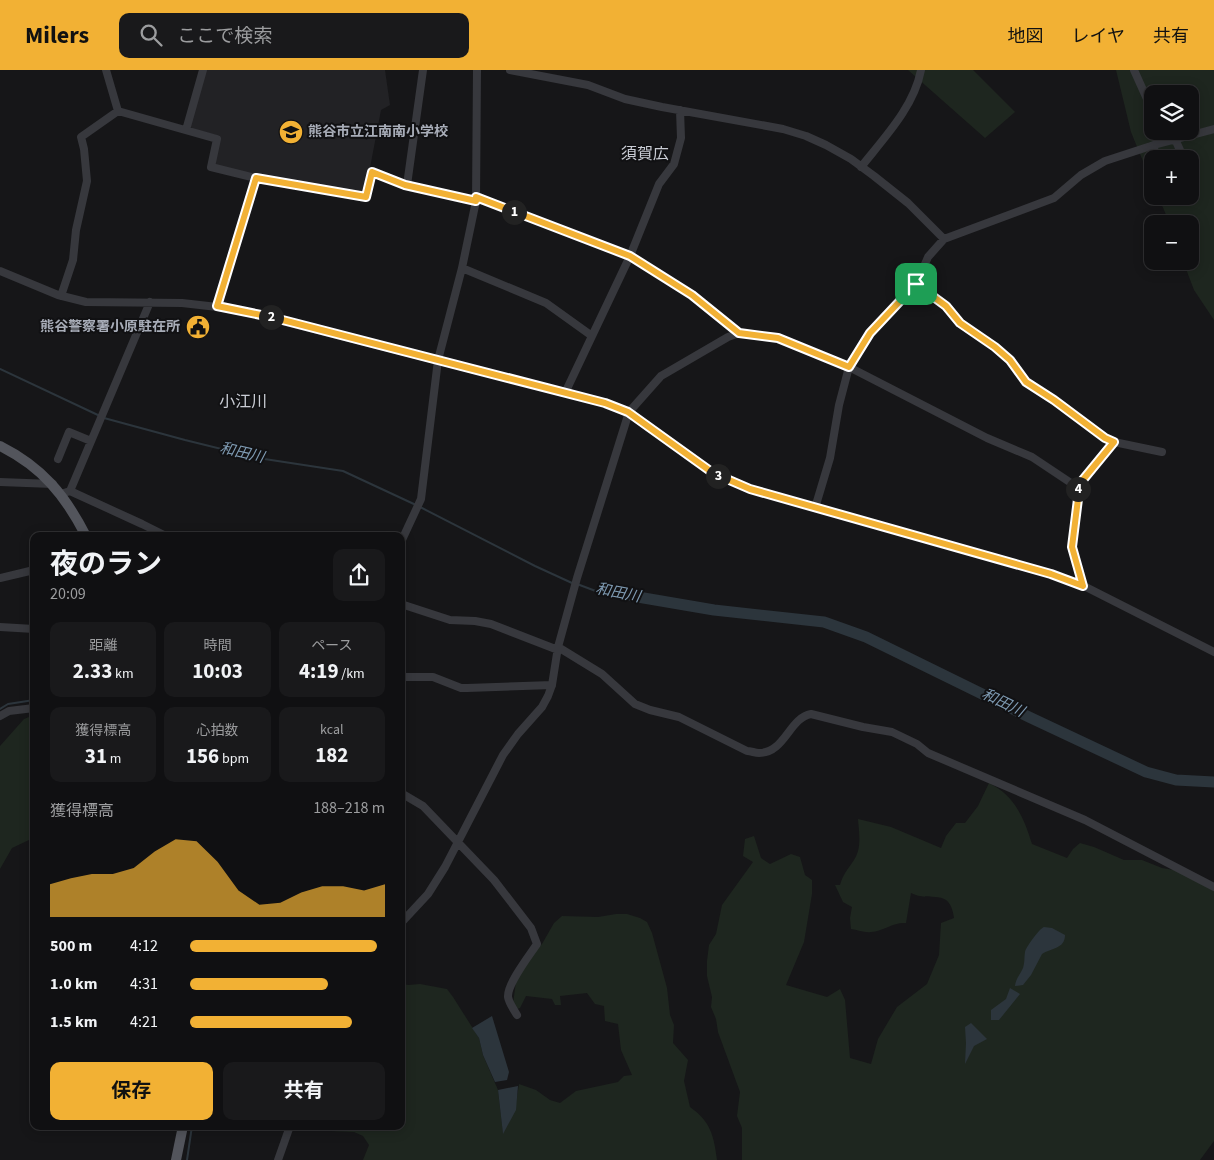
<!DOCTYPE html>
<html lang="ja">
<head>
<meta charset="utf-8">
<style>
	:root { --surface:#101012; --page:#19191b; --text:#f1f3f6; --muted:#9c9d9f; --line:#303032; --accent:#f2b134 }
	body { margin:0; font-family:"Source Sans 3","Noto Sans JP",sans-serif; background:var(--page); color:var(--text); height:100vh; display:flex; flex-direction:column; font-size:19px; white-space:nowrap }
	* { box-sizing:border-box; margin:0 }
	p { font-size:16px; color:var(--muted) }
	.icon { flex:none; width:28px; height:28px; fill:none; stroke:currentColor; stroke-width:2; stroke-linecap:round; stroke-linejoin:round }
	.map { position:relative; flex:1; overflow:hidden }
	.details { position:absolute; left:30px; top:462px; width:375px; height:598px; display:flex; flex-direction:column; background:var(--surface); border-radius:10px; box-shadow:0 2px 12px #0003,0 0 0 1px var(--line) }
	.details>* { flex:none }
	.fabs { position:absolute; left:1144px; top:15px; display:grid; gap:10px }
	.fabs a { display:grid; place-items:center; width:55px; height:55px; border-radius:10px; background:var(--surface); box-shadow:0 2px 12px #0003,0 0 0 1px var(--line); font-size:25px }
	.pin { position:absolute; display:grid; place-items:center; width:42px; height:42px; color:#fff; margin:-21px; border-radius:10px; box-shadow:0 2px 8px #0006 }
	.km { position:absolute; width:25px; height:25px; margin:-12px; border-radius:50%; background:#222; color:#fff; font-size:14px; line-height:25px; text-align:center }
	.round { display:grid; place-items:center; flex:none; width:52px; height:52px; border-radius:10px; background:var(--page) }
	.headline { display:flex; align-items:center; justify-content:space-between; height:85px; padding:0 20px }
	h1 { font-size:28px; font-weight:700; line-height:38px }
	.figures { display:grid; grid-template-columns:repeat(3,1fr); gap:8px; height:85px; padding:5px 20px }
	.figures div { display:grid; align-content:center; border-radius:10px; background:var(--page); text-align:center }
	.figures b { font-size:21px; font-weight:700 }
	.figures small { font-size:14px; font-weight:400 }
	.figures p { font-size:14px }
	.chart { height:140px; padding:10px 20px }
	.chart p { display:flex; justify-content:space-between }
	.chart svg { width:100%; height:90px; margin-top:5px; fill:var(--accent); opacity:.7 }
	.button { display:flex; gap:10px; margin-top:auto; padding:10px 20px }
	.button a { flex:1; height:58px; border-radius:10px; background:var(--accent); color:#111; font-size:20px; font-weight:700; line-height:58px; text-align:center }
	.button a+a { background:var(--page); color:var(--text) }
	ul { padding:0 20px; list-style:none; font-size:16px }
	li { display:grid; grid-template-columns:80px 60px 1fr; align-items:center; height:38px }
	li i { height:12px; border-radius:6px; background:var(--accent) }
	header { display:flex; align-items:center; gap:30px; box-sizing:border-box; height:70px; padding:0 25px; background:var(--accent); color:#111 }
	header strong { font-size:24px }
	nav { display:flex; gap:28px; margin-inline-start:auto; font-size:18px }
	.search { width:350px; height:45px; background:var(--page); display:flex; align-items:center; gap:12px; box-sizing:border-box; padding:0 18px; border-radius:10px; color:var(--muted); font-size:19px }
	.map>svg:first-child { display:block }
	.built { fill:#222225 }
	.green { fill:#1e261f; fill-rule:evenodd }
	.water { fill:#2c353c }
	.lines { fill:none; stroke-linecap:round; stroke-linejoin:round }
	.stream { stroke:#2c353c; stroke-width:2 }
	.river { stroke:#2c353c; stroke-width:11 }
	.minor { stroke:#37383d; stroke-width:8 }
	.major { stroke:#53555c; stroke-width:10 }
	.route-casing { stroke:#fff; stroke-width:10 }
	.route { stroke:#f2b134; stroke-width:6 }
	.labels { text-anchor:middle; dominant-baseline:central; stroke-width:4; stroke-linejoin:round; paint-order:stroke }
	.poi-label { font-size:14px; font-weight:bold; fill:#a8adb8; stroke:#111113; text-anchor:start }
	.water-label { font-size:15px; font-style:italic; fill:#7f9bb3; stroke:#111113 }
	.quarter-label { font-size:16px; fill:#c9ccd4; stroke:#111113 }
</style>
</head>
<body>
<header>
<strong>Milers</strong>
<div class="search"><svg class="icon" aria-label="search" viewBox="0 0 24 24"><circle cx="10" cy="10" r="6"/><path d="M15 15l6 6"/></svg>ここで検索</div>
<nav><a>地図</a><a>レイヤ</a><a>共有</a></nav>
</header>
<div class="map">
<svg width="1214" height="1090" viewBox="0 0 1214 1090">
	<rect width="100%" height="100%" fill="#161618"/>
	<!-- built -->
	<path class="built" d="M206,0H385L390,35L381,40L365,124L217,97L215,92L220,66L192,59L190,56Z"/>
	<!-- green -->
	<path class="green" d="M908,0H973L1015,42L985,68Z
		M1116,0H1214V250L1194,220L1183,191H1190V154H1170L1158,126H1190V89H1152V113L1131,62ZM1152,24H1190V61H1152Z
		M34,645V775L29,770L12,778L0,799V676L24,649Z
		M989,713C1015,726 1024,748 1032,774L1067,788L1073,779L1080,773L1094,777L1124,790H1142L1162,798L1174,800L1188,806L1214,821V1071L1200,1090H742V1058L737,1046L740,1022L718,962L716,949L711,937L712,927L707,906V891L709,875L716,864L722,835L753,792L743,786L745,769L754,766L761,788L770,794L791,784L800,787L805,805L812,810V824L804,872L786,915L827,927L840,919L845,930L850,988L871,994L878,969L897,937L927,914L939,885L941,853L954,848C950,816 930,833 911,823L906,853C893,852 884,861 871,862C865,863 858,860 851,859L850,848L852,837L843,832L835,815H840C843,804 848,799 854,790C862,778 859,763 858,749L891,757L941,778L946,766L956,753H965L978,736Z
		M616,844H627L640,848L647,852L652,863L667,918L670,945L674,955L673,973L688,990L684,1011L690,1037C710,1051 714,1065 717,1090H363L369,1075L363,1066L354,1062L306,1060L303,1056H372L377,1061V1056H401V914L409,915L420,914L447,919L453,927L479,968L483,985L498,1020L503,1063L515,1040L519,1014L536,1020L550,1030L560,1033L576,1021L618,1012L624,1006L632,1005L621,980L618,954L605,951L604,936L595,934L587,923L560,926L561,935H555L552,929L526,926L520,938L517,939L513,934L518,897L542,874L554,853L562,846L598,847Z"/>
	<!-- water -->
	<path class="water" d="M1044,857L1052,858L1065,865C1065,879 1051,878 1042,884L1031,905L1023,915L1015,916C1016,908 1020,905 1023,898C1025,892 1024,888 1025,882C1026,877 1039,859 1044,857Z
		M1010,918L1020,924L999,950H991V940L1006,929Z
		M492,946L509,1002L507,1010L495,1012L483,985L479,968L472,958Z
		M971,953L987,969L974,976L965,994L966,973L965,957Z
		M518,1016L516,1040L503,1064L498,1020Z"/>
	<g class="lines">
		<!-- stream -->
		<path class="stream" d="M0,299L100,346
			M104,348L185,370L258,388L343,401L416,435
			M420,437L535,496L572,513
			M577,514L601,523L632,526
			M0,639L8,634L34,630
			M187,1090L192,1056"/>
		<!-- river -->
		<path class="river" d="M632,526L714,540L824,552L866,567L1029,647L1146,702L1176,710L1214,712"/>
		<!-- minor -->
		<path class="minor" d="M106,0L118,41L217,69L211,97L256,108L366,127L372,102L405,115L476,131
			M510,0L588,15L625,29L662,37L783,59L806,66L826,75L851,89L874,106L908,133L944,169
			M1134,0L1152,40
			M186,60L203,0
			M1163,61L1168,71
			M1175,69L1184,89
			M1154,75L1155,89
			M861,97C884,68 914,37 921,0
			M407,115L423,0
			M1183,126V127
			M476,127L630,186L692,225L739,263L779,268L849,297L987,368L1032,387L1077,417
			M462,198L546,233L592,266
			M0,201L58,225L86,232L182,233L235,239L605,333L629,342L713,403L750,419L1074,511L1214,582
			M916,215L946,236L959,253L995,277L1010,290L1027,312L1054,330L1105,368L1114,372L1162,382
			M61,226L73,190L76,160L87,111L84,79L81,67L118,41
			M217,236L256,108
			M565,323L630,186L659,114L674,94L681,68L680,40
			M58,389L69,362L91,371
			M0,412L53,414
			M70,421L142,454L166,466
			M61,424L70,421L150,232
			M815,438L830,388L839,335L849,297L871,263L916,215L928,187L944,169L1054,128L1081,105L1105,91L1154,75L1214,59
			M401,472L421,429L438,290L462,198L476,131L477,0
			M0,508L34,500
			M1083,516L1072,477L1079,421L1077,417L1114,372
			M401,534L450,550L475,551L491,554L558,580
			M0,557L34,559
			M558,577L602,604L635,634L650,640L679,647L747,681C751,681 755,683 759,683C785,683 789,648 811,644L863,657L892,662L917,674L928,683L1085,750L1214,817
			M401,607H433L461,618H467L552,615
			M0,646L9,641L34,638
			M401,723L423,736L494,810L531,858L537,874C529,886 507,914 508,927C509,933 514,940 517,945
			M401,853L428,824L445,797L503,685L518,664L542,637L548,626L552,615L558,577L577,508L629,342L661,306L728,267L739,263
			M278,1090L290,1056"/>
		<!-- major -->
		<path class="major" d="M0,376C42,397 65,425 86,466
			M176,1090L183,1056"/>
	</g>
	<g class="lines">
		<!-- route casing -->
		<g class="route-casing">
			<path id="route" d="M372,102L405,115L476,131V127L630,186L692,225L739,263L778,268L849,297L870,263L916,214L946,236L960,253L995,277L1010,290L1026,312L1054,330L1105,368L1114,372L1077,417L1079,421L1072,477L1083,516L1051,504L750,419L713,403L628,342L605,333L271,247L217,236L256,108L366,127Z"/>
		</g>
		<!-- route -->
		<use href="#route" class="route"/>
	</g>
	<!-- icons -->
	<defs>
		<g id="school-disc" transform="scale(1.25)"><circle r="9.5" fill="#f2b134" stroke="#111113"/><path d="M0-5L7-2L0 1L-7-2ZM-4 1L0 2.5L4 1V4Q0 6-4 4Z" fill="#111"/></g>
		<g id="civic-disc" transform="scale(1.25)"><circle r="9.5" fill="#f2b134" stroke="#111113"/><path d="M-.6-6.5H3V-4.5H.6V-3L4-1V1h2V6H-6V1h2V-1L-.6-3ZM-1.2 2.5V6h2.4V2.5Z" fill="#111"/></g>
	</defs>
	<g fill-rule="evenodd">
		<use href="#school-disc" x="291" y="62"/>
		<use href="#civic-disc" x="198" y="257"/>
	</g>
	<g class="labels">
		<!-- poi labels -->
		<g class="poi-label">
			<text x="308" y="62">熊谷市立江南南小学校</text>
			<text x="180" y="257" text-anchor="end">熊谷警察署小原駐在所</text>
		</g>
		<!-- water labels -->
		<g class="water-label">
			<text transform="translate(242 383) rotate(13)">和田川</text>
			<text transform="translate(618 523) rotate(11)">和田川</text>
			<text transform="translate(1003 633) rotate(26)">和田川</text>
		</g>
		<!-- quarter labels -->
		<g class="quarter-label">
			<text x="645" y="84">須賀広</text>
			<text x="243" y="332">小江川</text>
		</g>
	</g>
</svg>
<div class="fabs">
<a><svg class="icon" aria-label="layers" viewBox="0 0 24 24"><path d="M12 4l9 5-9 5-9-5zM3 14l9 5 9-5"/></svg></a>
<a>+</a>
<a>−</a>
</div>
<div class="pin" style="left:916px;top:214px;background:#1e9e55"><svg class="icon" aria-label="arrive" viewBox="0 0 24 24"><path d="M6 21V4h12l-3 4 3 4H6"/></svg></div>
<b class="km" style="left:514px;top:142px">1</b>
<b class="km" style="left:271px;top:247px">2</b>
<b class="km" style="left:718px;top:406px">3</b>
<b class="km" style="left:1078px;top:419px">4</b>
<section class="details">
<div class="headline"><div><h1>夜のラン</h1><p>20:09</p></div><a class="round"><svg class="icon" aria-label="share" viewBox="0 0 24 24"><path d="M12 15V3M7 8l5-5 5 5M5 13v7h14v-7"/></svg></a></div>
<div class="figures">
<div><p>距離</p><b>2.33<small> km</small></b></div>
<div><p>時間</p><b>10:03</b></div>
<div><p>ペース</p><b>4:19<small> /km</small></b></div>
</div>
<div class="figures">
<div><p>獲得標高</p><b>31<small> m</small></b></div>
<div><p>心拍数</p><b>156<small> bpm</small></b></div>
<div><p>kcal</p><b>182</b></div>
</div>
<div class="chart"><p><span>獲得標高</span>188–218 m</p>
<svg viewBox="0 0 160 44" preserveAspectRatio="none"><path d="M0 44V28L10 25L20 23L30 23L40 20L50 12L60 6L70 7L80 17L90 31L100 38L110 37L120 32L130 29L140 29L150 31L160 28V44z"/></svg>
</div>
<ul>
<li><b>500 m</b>4:12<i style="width:96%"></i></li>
<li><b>1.0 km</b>4:31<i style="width:71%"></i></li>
<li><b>1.5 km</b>4:21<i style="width:83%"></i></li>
</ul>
<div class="button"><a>保存</a><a>共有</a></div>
</section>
</div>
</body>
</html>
